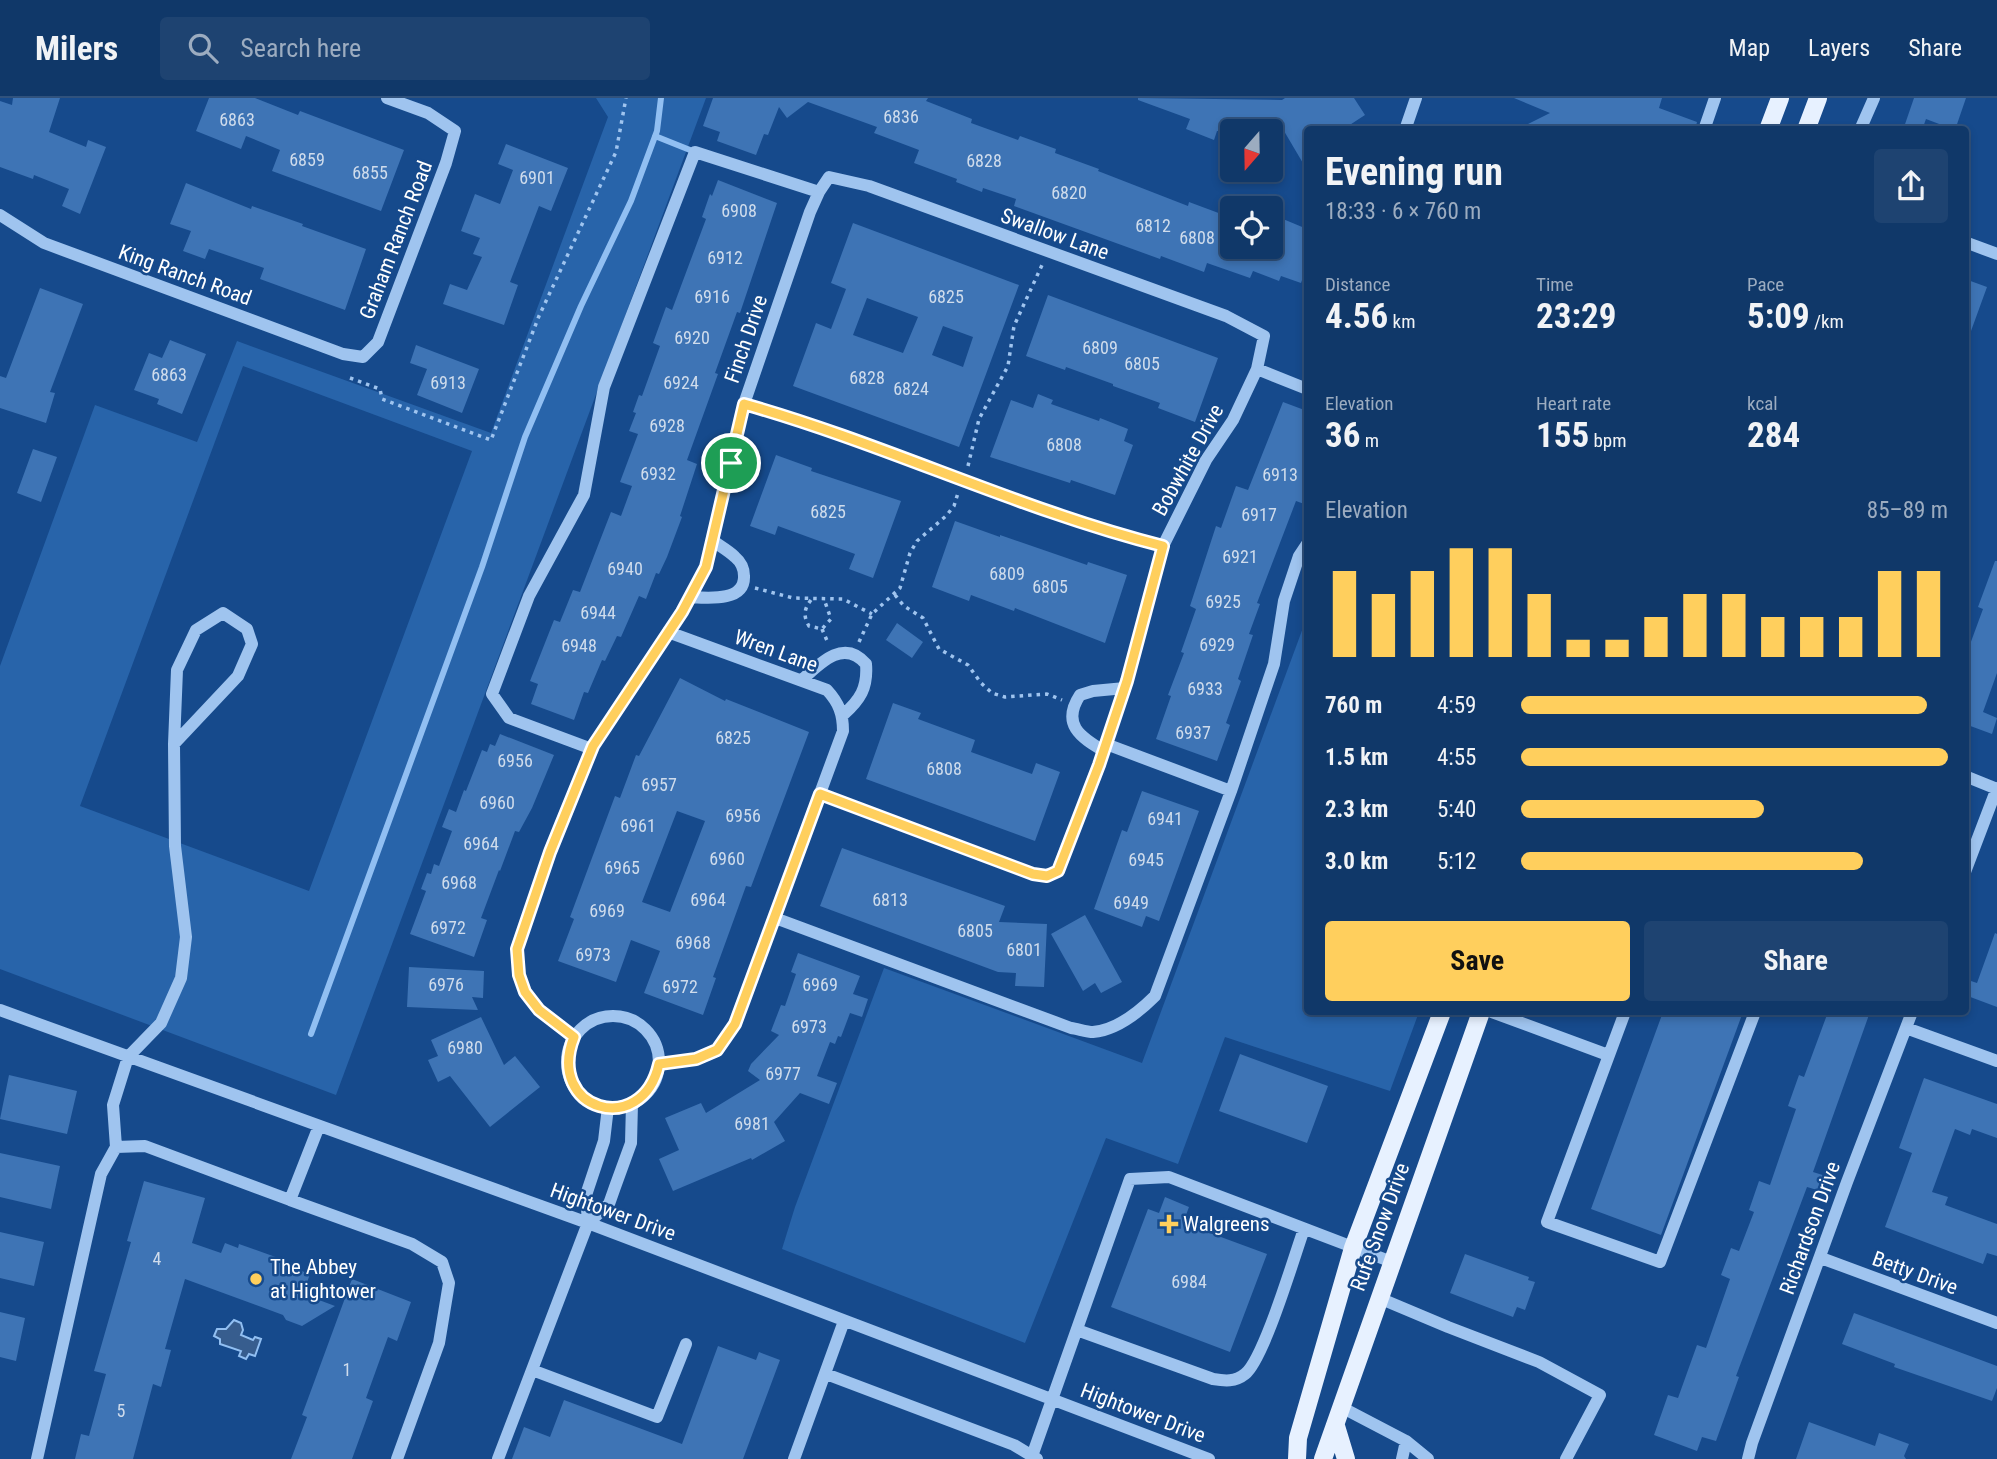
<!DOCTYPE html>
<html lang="en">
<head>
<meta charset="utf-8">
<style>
	:root { --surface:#103869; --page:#1e4371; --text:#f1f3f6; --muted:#9cacc0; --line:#30527d; --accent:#ffcf5d }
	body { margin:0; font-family:"Roboto Condensed",sans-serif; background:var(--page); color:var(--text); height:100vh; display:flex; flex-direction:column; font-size:26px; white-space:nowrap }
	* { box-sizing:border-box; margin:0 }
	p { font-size:23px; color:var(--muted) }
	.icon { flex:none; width:38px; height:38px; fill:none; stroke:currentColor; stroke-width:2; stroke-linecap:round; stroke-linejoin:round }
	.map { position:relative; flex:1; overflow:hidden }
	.drawer { position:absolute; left:1304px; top:28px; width:665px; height:889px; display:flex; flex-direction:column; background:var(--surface); border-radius:7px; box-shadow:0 4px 10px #0003,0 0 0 2px var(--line) }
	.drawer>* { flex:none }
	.needle { width:46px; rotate:200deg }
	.controls { position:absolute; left:1220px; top:21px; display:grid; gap:14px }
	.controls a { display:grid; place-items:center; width:63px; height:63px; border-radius:7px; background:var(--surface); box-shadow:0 4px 10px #0003,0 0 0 2px var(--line); font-size:35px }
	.pin { position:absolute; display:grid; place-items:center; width:60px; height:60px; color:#fff; margin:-30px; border:4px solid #fff; border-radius:50%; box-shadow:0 2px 7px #0007 }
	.round { display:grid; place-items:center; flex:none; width:74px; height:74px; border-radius:7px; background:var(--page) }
	.head { display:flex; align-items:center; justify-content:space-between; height:119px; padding:0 21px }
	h1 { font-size:38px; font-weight:700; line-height:52px }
	.stats { display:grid; grid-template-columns:repeat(3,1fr); gap:10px; height:119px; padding:7px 21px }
	.stats div { display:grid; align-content:center }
	.stats b { font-size:35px; font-weight:700 }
	.stats small { font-size:19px; font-weight:400 }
	.stats p { font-size:19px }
	.chart { height:196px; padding:14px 21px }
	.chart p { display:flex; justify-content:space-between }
	.chart svg { width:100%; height:126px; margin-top:7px; stroke:var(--accent); stroke-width:6 }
	.action { display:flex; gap:14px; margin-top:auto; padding:14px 21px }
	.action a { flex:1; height:80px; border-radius:7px; background:var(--accent); color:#111; font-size:28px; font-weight:700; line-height:80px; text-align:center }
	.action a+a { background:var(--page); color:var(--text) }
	ul { padding:0 21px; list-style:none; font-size:23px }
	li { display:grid; grid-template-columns:112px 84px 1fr; align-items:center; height:52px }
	li i { height:18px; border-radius:9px; background:var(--accent) }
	header { display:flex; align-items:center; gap:42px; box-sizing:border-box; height:98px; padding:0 35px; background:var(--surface); border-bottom:2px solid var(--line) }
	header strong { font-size:33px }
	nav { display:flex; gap:38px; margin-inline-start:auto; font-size:24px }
	.search { width:490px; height:63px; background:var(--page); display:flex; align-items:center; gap:18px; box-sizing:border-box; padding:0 24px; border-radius:7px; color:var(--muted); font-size:26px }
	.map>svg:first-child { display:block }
	.green { fill:#2864aa; fill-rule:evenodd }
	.water { fill:#375d8e; stroke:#91bff2; stroke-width:2 }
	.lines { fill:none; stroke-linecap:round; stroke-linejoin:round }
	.stream { stroke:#91bff2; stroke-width:6 }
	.building { fill:#3e74b5; fill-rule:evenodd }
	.path { stroke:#9fc4ef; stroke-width:3.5; stroke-dasharray:3.5 5; stroke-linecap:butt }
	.minor { stroke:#9fc4ef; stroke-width:12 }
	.major { stroke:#e7f1ff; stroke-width:18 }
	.route-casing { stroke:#fff; stroke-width:14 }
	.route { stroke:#ffcf5d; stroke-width:9 }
	.poi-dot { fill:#ffcf5d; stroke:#164a8c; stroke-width:2.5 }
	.labels { text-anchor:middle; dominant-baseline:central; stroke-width:5; stroke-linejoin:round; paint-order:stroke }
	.number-label { font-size:18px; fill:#cfdcec }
	.street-label { font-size:21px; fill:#fff; stroke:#164a8c }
	.poi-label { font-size:21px; fill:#fff; stroke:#164a8c; text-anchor:start }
</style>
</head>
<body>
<header>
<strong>Milers</strong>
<div class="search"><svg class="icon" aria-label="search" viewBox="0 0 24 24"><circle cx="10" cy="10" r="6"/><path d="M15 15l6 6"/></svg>Search here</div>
<nav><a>Map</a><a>Layers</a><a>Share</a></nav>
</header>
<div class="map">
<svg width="1997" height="1361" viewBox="0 0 1997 1361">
	<rect width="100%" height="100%" fill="#164a8c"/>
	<!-- green -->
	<path class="green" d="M596,0H706L336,997L0,871V568L95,307L197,344L237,243L491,335L608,19ZM243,268L472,353L309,793L80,708Z
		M1307,519V914H1419L1390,993L1225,939L1178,1066L1106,1040L1025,1245L782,1151L795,1109L884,870L1142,965Z"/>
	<!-- water -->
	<path class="water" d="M234,1222L241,1225L243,1232L241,1237L253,1242L255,1239L261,1241L255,1258L249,1256L246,1261L239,1258L241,1253L220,1246V1241L214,1238L217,1231H226Z"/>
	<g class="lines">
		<!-- stream -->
		<path class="stream" d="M655,38L695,54
			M311,936L482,469L525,339L581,208L631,103L657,33L661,0"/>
	</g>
	<!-- building -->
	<path class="building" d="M13,0H60L49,34L86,49L88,42L106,49L80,116L62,108L69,91L34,77L33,81L0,69V3L12,7Z
		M209,0H255L298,17L300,13L404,52L381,113L272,73L280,52L246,38L241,51L196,33Z
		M713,0H928L926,3L972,21L971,25L1018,42L1020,38L1056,51L1055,55L1099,71L1098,73L1188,108L1189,104L1232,120V149H1270V123L1281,127L1283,121L1307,131V168L1301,185L1281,178L1279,183L1253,173L1250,180L1207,165L1204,174L1161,158L1160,161L1014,108L1016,101L983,90L982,94L956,84L957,81L914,65L919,52L874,35L877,29L808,4L787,20L779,9L768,37L764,36L756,57L717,43L720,34L703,28Z
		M1138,0L1282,2L1285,0H1354L1365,17L1342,32H1307V72L1284,33H1217L1214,42L1186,31L1190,21L1138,2Z
		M1514,0H1662L1659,10L1697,24L1695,32H1516L1550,15Z
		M1914,0H1966L1955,32L1926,21L1922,32H1903Z
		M506,46L568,70L551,113L539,108L510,184L518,187L504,227L443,206L450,186L467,192L482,159L473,156L480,140L461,133L475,96L500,106L513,72L498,66Z
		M718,82L777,105L740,215L737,214L715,275L718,276L687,362L697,366L680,418L682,419L667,459L659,476L656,475L646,501L639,498L621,539L617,538L605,563L602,562L588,595L584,594L574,622L531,606L538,586L530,583L554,522L560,524L573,492L580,494L611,414L621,418L632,388L620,384L638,336L629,333L636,315L633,314L639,297L642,298L660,248L653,245L666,209L672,212L706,121L702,119L710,96L712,98Z
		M186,85L251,111L252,108L303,126L302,128L366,151L345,212L260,181L264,170L209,151L205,161L183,153L191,133L170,126Z
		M853,125L1019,187L959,349L793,288L816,225L831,231L846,191L831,185ZM867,200L918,219L903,255L853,237ZM943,228L973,239L963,269L932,257Z
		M1965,181L1987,189L1967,244H1965Z
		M40,190L83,206L50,294L55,295L46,325L0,310V278L6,280Z
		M1048,197L1218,260L1195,324L1158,310L1160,305L1113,288V286L1066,269L1065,272L1026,258Z
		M170,242L206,256L182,316L157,306L159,301L134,292L149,255L162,260Z
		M416,247L479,271L462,315L417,297L427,271L410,265Z
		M1038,296L1053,302L1051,306L1099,323L1100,320L1128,331L1124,343L1133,347L1115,397L1071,382L1070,385L990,359L1011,302L1033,310Z
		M1283,304L1307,313V407L1296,403L1257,505L1260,506L1249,536L1253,537L1238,581L1241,583L1226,625L1230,627L1217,663L1156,641L1171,598L1168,597L1184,555L1181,554L1196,511L1190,508L1216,428L1221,430L1236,388L1248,392Z
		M33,351L57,359L41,404L17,395Z
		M776,357L812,370L811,373L901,403L873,480L849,471L855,456L778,428L775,437L750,428Z
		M955,423L1000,439V437L1087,467L1088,464L1127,477L1105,545L1015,510L1014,513L971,497L969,503L932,489Z
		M1995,463H1997V575L1983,614L1997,620L1992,636L1965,626V560L1983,511L1978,509Z
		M897,525L923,544L912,560L886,542Z
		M680,580L725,603L726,601L809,634L751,789L746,788L713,879L716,880L703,917L644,895L660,853L631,842L616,884L558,863L574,821L570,819L615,698L620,700L636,657L639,658ZM677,713L705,723L670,814L642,804Z
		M893,605L921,615L918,621L975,642L971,654L1032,676L1036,665L1060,674L1035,743L866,681Z
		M500,636L554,657L532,710L519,734L515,733L500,773L499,772L481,820L487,822L474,859L410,836L426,793L421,791L427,775L431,776L434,766L439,768L452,733L442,729L449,711L456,714L464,692L466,693L482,652L487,654L490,646L495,648Z
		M1142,693L1199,713L1159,823L1146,818L1142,829L1094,811L1122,732L1127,734Z
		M842,750L1005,808L999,824L1047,826L1044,889L1015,888L1016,875L998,874L820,808Z
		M1085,817L1122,884L1101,895L1095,885L1083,893L1051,836Z
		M1995,835L1997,836V909L1965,897V881L1977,885Z
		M798,855L860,878L853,896L868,901L862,919L850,915L841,939L838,938L835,946L830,944L817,978L837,985L829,1006L800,995L774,1024L785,1043L752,1062L751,1060L673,1093L659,1061L679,1052L665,1020L701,1005L706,1015L760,982L748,973L751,966L779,937L771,933L781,907L785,908L796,876L791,874Z
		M409,869L484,873L483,900L472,899L478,912L407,909Z
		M1663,914H1743L1661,1137L1591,1111Z
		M1828,914H1870L1813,1074L1829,1079L1824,1094L1807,1089L1736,1278L1739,1279L1716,1343L1702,1339L1697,1353L1654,1337L1668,1297L1678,1300L1697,1247L1706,1250L1730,1181L1721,1177L1731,1150L1739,1153L1754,1114L1749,1112L1759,1083L1770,1087L1796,1011L1788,1008L1799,977L1804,979Z
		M481,919L504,967L515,958L540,989L490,1029L450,978L438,984L428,962L438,958L431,942Z
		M1240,956L1328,988L1307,1045L1219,1013Z
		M9,977L77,993L67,1036L0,1021Z
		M1924,980L1997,1006V1040L1972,1031L1970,1037L1955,1031L1932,1094L1948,1099L1945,1107L1997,1126V1158L1987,1155L1983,1166L1885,1129L1912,1055L1899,1050Z
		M0,1055L60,1068L51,1111L0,1099Z
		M144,1083L205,1100L192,1145L221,1155L225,1145L238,1150L239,1146L295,1166L293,1170L310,1176L303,1196L335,1208L302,1228L286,1222L283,1217L185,1181L165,1251L171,1252L161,1289L153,1286L133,1361H75L81,1336L89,1338L106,1276L94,1273L131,1144L127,1143Z
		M1165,1099L1189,1109L1183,1125L1267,1156L1230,1254L1111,1209L1148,1111L1159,1115Z
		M0,1134L44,1144L34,1188L0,1180Z
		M1465,1156L1529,1179L1528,1182L1535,1184L1525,1212L1517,1209L1513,1219L1450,1195Z
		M352,1181L411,1204L397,1243L388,1239L366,1300L373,1303L352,1361H291L307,1319L302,1317Z
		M0,1214L25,1220L16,1263L0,1259Z
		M1854,1215L1997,1268V1290L1992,1303L1894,1269L1895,1266L1842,1246Z
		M718,1248L756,1262L759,1254L780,1262L743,1361H512L524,1329L550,1339L564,1302L682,1346Z
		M1809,1324L1875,1348L1879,1335L1909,1346L1904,1358L1906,1361H1796Z"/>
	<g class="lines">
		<!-- path -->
		<path class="path" d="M350,280L380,291L382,301L491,342L539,218L616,54L626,0
			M968,368L979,321L1008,268L1014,228L1042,167
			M755,490L793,500L843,501L872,516
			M895,497L904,508L923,520L939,551L968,567L981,585L992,595L1005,599L1047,596L1062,602
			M811,502C804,511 803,518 809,528L822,531L831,521L824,501
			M822,531L828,545
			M859,544L872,516L900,490L910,455L917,443L946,418L954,408L958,395"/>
		<!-- minor -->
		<path class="minor" d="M1405,32L1416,0
			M1704,32L1715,0
			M1860,32L1874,0
			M0,117L44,145L343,256L363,259L378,244L446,65L455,33L428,15L387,0
			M1965,144L1997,156
			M1257,271L1307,291
			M744,306C886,346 1020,412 1163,448
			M690,499C708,500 745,504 744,478C744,470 741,464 735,459C729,453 720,448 713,443
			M802,582C820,565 844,540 866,566C868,590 860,602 843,617
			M1106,646L1231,693
			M592,651L509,620L492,596L529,498L584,397L604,289L695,54L819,94
			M1104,653C1080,639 1061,626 1080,597L1093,593L1125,590
			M1965,678L1997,691
			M1965,774L1997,690
			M775,820L1071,930C1078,931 1087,934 1093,934C1117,932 1139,914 1155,898L1231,693L1274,566L1284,503L1299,458L1307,446
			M0,912L588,1125L1209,1361
			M1492,914L1608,957
			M1625,914L1547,1124L1660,1164L1755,914
			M567 964a46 46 0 1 1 92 0a46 46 0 1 1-92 0Z
			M1906,930L1997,963
			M574,939L539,912L525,894L519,877L517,851L550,753L593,648L682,514L706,469L744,306L810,114L819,94L829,79L869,88L1226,218L1264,238L1257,271L1233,322L1206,362L1163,448L1125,590L1099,667L1058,773L1047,778L1033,776L820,696
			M659,966L696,961L717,952L735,926L843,633C843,616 839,605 827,592L668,534
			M319,1028L290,1102L412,1146L442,1164L449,1185L439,1245L397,1361
			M116,1049L145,1048L290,1102
			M588,1125L609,1106L615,1089L631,1045L632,1006
			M1821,1160L1997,1225
			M1379,1200L1448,1229L1539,1264L1600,1297L1566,1361
			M1077,1232L1213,1281C1225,1283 1235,1284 1245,1276C1264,1261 1294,1159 1304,1131
			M532,1272L657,1319L686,1246
			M826,1276L1014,1347L1037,1361
			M1341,1309L1406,1343L1402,1361
			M1406,1343L1428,1361
			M37,1361L101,1076L116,1049L113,1007L128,959L161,925L181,880L186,839L175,748L174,646L177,572L196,532L223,515L247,531L252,546L238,578L174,646
			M498,1361L588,1125L586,1097L604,1043L608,1009
			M794,1361L844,1223
			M1031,1361L1130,1081L1169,1079L1392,1164
			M1748,1361L1752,1345L1847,1084L1912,914"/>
		<!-- major -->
		<path class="major" d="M1768,32L1780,0
			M1806,32L1818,0
			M1336,1328L1346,1361
			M1297,1361L1298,1340L1353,1150L1442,914
			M1323,1361L1481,914"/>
	</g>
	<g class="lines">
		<!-- route casing -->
		<g class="route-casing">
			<path id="route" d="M744,306C886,346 1020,412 1163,448L1127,583L1099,667L1058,773L1047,778L1033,776L820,696L735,926L717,952L696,961L659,966C642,1041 545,1012 574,939L539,912L525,894L519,877L517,851L550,754L593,648L682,514L706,469Z"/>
		</g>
		<!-- route -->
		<use href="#route" class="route"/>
	</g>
	<!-- markers -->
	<g class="poi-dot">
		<path d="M1165.5 1115.5h7v7h7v7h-7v7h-7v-7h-7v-7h7z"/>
		<circle cx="256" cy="1181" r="7"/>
	</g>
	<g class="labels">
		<!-- number labels -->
		<g class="number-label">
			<text x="901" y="18">6836</text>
			<text x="237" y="21">6863</text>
			<text x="307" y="61">6859</text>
			<text x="984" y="62">6828</text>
			<text x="370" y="74">6855</text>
			<text x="537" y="79">6901</text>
			<text x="1069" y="94">6820</text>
			<text x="739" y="112">6908</text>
			<text x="1153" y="127">6812</text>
			<text x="1197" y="139">6808</text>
			<text x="725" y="159">6912</text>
			<text x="712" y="198">6916</text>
			<text x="946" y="198">6825</text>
			<text x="692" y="239">6920</text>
			<text x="1100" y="249">6809</text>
			<text x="1142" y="265">6805</text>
			<text x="169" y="276">6863</text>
			<text x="867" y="279">6828</text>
			<text x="448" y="284">6913</text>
			<text x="681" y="284">6924</text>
			<text x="911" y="290">6824</text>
			<text x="667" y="327">6928</text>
			<text x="1064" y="346">6808</text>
			<text x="658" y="375">6932</text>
			<text x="1280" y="376">6913</text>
			<text x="828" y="413">6825</text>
			<text x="1259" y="416">6917</text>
			<text x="1240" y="458">6921</text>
			<text x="625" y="470">6940</text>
			<text x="1007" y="475">6809</text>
			<text x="1050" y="488">6805</text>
			<text x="1223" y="503">6925</text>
			<text x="598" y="514">6944</text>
			<text x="1217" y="546">6929</text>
			<text x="579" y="547">6948</text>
			<text x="1205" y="590">6933</text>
			<text x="1193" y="634">6937</text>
			<text x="733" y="639">6825</text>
			<text x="515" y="662">6956</text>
			<text x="944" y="670">6808</text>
			<text x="659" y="686">6957</text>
			<text x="497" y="704">6960</text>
			<text x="743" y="717">6956</text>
			<text x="1165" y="720">6941</text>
			<text x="638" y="727">6961</text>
			<text x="481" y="745">6964</text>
			<text x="727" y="760">6960</text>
			<text x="1146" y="761">6945</text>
			<text x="622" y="769">6965</text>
			<text x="459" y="784">6968</text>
			<text x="708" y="801">6964</text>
			<text x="890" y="801">6813</text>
			<text x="1131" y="804">6949</text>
			<text x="607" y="812">6969</text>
			<text x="448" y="829">6972</text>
			<text x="975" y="832">6805</text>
			<text x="693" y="844">6968</text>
			<text x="1024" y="851">6801</text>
			<text x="593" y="856">6973</text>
			<text x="446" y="886">6976</text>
			<text x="820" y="886">6969</text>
			<text x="680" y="888">6972</text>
			<text x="809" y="928">6973</text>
			<text x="465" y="949">6980</text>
			<text x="783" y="975">6977</text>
			<text x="752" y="1025">6981</text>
			<text x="157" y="1160">4</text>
			<text x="1189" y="1183">6984</text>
			<text x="347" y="1271">1</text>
			<text x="121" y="1312">5</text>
		</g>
		<!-- street labels -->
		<g class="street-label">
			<text transform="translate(1055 136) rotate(20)">Swallow Lane</text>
			<text transform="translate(396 142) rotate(-69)">Graham Ranch Road</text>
			<text transform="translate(185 177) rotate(20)">King Ranch Road</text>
			<text transform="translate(746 241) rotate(-71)">Finch Drive</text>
			<text transform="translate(1188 362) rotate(-61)">Bobwhite Drive</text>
			<text transform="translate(776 553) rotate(20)">Wren Lane</text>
			<text transform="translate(613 1114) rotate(20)">Hightower Drive</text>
			<text transform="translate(1380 1129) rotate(-70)">Rufe Snow Drive</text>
			<text transform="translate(1810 1130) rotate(-70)">Richardson Drive</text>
			<text transform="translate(1915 1175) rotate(20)">Betty Drive</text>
			<text transform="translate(1143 1315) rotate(21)">Hightower Drive</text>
		</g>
		<!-- poi labels -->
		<g class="poi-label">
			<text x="1183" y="1126">Walgreens</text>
			<text x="270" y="1169">The Abbey<tspan x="270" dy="24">at Hightower</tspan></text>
		</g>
	</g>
</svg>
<div class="controls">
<a><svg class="needle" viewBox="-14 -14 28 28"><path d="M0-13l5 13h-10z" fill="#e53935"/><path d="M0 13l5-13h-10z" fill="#9cacc0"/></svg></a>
<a><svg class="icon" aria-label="locate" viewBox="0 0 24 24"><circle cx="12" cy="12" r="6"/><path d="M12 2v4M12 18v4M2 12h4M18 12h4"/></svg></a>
</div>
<div class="pin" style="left:731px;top:365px;background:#1e9e55"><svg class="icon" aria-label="arrive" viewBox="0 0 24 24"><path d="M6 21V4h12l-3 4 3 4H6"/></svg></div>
<section class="drawer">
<div class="head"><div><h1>Evening run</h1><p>18:33 · 6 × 760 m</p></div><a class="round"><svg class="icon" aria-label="share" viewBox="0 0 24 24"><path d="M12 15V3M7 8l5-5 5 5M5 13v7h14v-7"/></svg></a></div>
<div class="stats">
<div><p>Distance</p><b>4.56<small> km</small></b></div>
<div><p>Time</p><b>23:29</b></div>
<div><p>Pace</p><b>5:09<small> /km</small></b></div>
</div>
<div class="stats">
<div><p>Elevation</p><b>36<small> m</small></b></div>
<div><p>Heart rate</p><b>155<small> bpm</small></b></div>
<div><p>kcal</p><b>284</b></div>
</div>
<div class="chart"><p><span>Elevation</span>85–89 m</p>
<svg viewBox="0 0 160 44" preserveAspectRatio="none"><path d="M5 44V14M15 44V22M25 44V14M35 44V6M45 44V6M55 44V22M65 44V38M75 44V38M85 44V30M95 44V22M105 44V22M115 44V30M125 44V30M135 44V30M145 44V14M155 44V14"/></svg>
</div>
<ul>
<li><b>760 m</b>4:59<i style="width:95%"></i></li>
<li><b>1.5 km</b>4:55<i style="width:100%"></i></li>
<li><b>2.3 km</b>5:40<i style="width:57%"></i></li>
<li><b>3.0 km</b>5:12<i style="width:80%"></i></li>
</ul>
<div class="action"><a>Save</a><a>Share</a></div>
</section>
</div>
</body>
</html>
